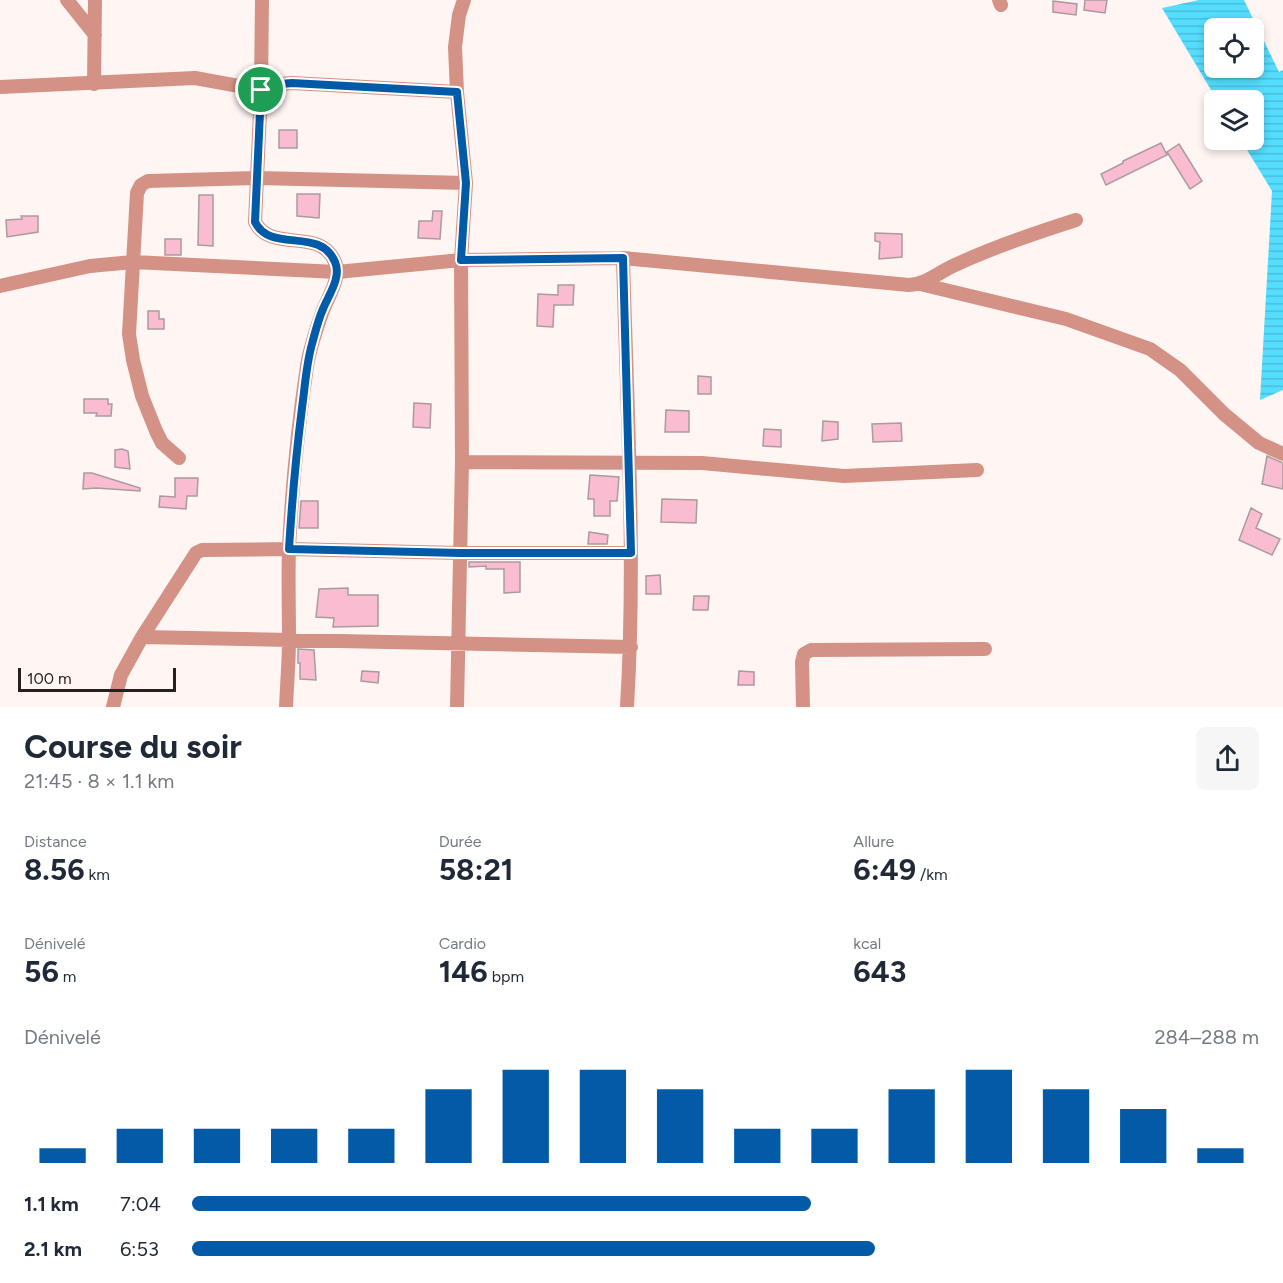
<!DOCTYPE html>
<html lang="fr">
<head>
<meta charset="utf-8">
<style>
	:root { --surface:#fff; --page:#f6f6f7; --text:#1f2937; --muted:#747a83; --accent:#035ba8 }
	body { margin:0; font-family:Figtree,sans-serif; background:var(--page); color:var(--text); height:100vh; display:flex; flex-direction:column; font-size:22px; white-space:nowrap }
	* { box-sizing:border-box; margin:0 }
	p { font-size:20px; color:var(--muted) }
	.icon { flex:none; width:33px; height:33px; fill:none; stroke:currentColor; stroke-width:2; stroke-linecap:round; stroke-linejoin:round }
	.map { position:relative; height:707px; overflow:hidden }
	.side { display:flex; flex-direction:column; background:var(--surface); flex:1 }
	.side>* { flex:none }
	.buttons { position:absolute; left:1204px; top:18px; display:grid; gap:12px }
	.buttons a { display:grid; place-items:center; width:60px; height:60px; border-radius:9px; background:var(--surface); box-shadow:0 3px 9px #0003; font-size:30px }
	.scale { position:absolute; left:18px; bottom:15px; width:158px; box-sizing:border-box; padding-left:6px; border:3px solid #26211f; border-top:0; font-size:16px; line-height:21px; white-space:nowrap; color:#26211f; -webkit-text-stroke:4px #fff5f2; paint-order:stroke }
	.pin { position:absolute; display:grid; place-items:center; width:51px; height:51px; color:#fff; margin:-26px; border:3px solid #fff; border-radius:50%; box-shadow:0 2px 6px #0007 }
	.round { display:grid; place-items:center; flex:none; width:63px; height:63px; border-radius:9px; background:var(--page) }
	.summary { display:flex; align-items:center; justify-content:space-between; height:102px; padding:0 24px }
	h1 { font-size:33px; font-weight:700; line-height:45px }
	.figures { display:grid; grid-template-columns:repeat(3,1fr); gap:9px; height:102px; padding:6px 24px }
	.figures div { display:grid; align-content:center }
	.figures b { font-size:30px; font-weight:700 }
	.figures small { font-size:16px; font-weight:400 }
	.figures p { font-size:16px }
	.chart { height:168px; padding:12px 24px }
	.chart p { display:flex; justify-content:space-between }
	.chart svg { width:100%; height:108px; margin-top:6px; stroke:var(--accent); stroke-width:6 }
	ul { padding:0 24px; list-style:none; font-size:20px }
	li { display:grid; grid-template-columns:96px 72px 1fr; align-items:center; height:45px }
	li i { height:15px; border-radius:8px; background:var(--accent) }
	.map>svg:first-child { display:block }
	.water { fill:url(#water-rules); fill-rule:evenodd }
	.building { fill:#fabcd1; stroke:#aa9ba0; stroke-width:1.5 }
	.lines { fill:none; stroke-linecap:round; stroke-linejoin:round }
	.minor { stroke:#d49185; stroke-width:14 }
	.route-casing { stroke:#fff; stroke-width:12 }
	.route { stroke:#035ba8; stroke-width:8 }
</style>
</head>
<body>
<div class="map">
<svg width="1283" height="707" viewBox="0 0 1283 707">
	<defs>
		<pattern id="water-rules" width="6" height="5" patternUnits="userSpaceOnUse" patternTransform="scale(1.5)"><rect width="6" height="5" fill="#5df"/><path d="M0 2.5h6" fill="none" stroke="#4abdda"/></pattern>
	</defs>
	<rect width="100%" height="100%" fill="#fff5f2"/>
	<!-- water -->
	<path class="water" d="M1199,0H1244L1279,72L1283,70V390L1260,400L1272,191L1241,140H1254V100H1217L1162,8ZM1215,28H1254V68H1215Z"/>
	<!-- building -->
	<path class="building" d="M1085,0H1107L1105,13L1084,10Z
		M1053,1L1077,4L1076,15L1053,12Z
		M279,130H297V148H279Z
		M1161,143L1167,155L1106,185L1101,174L1123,163V161Z
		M1179,144L1202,181L1190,189L1167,152Z
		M297,194H320L319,218L297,216Z
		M199,195H213V246L198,245Z
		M433,211H442L440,239L418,238L419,221H432Z
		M21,216H38V232L7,237L6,220L22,219Z
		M875,233L902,234V257L879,259L880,242L875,241Z
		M165,239H181V255H165Z
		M558,285H574L573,305H554L553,327L537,326L538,294L558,295Z
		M148,311H159V319H164V329H148Z
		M698,376L711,377V394H698Z
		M84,399H108V404H112L111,416H96L97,413H84Z
		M414,403L431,404L430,428L413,427Z
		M666,410L689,411V432H665Z
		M823,421L838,422V439L822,441Z
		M901,423L902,441L873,442L872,424Z
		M764,429L781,430V447L763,446Z
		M122,449L128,451L130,469L115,467V450Z
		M1267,456L1283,463V489L1262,484Z
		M84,473H92L140,488V491L96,488L83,489Z
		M590,475L619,477L617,501H610V516H594V499H588Z
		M175,478H198L197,496H187L186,509L159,507L160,496L175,497Z
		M662,499L697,500L696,523L661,522Z
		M301,501H318V528H299Z
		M1251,508L1262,514L1256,528L1280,539L1272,555L1239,540Z
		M589,532L608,535L607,544H588Z
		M469,562H520V592L504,593V569H486V566L469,567Z
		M660,575L661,594H646V576Z
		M348,588V595H378V626L333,627L334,618L316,617L319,589Z
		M694,596H709L708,610H693Z
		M298,649L314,650L316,680L300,679V663H298Z
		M362,671L379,672L378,683L361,681Z
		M739,671L754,672V685H738Z"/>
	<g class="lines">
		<!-- minor -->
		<path class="minor" d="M67,0L95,35
			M262,0L261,90L270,85L292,83L457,92
			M999,0L1001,5
			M94,84L95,0
			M0,87L195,78L261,90L255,222C271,254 320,226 335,262C342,278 327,298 322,313C316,330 310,348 307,366C298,426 292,487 289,547C288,578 289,608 289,639C289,661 287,684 286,707
			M623,258C627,408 636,558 627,707
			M920,284L1066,319L1150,349L1180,370L1224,414L1259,443L1283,454
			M0,286L90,266L133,262L337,272L461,260L623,258L909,285C927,284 939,272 955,265C994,247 1035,233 1076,220
			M179,458L162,443L156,431L142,396L133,360L129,334L137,193L141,185L148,181L258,178L466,183
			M462,462L702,463L844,476L977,470
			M142,637L631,647
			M113,707L121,675L142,637L196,553L202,550L289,549L460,553H631
			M457,707L462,462L461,260L466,183L457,92L455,47L459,15L464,0
			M803,707L802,662L804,654L811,650L985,649"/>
	</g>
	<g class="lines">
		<!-- route casing -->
		<g class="route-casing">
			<path id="route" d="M292,83L457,92L466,183L461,260L623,258L631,553H460L289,549C292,501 296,455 302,408C305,387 306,365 312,344C315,333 318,320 323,309C328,296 342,277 335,262C320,226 271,254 255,222L261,90L270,85Z"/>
		</g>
		<!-- route -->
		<use href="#route" class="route"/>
	</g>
</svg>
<div class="buttons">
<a><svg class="icon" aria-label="locate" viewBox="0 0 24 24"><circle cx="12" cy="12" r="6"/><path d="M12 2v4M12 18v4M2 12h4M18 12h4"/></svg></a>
<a><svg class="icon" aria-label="layers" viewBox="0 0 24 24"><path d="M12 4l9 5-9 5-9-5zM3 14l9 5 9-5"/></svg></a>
</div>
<div class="scale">100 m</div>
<div class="pin" style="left:261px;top:90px;background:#1e9e55"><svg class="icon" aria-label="arrive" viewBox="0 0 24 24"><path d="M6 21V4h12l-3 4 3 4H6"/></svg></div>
</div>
<section class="side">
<div class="summary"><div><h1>Course du soir</h1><p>21:45 · 8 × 1.1 km</p></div><a class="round"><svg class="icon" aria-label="share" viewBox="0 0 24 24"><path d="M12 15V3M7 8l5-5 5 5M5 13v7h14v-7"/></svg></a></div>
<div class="figures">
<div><p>Distance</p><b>8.56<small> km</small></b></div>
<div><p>Durée</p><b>58:21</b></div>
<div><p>Allure</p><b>6:49<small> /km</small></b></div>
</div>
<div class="figures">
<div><p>Dénivelé</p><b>56<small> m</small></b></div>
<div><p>Cardio</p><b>146<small> bpm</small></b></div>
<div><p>kcal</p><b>643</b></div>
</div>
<div class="chart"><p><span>Dénivelé</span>284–288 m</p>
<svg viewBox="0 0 160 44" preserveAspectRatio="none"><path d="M5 44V38M15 44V30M25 44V30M35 44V30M45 44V30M55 44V14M65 44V6M75 44V6M85 44V14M95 44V30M105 44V30M115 44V14M125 44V6M135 44V14M145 44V22M155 44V38"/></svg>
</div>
<ul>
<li><b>1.1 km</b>7:04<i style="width:58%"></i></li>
<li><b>2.1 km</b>6:53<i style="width:64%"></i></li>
</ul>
</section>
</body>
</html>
